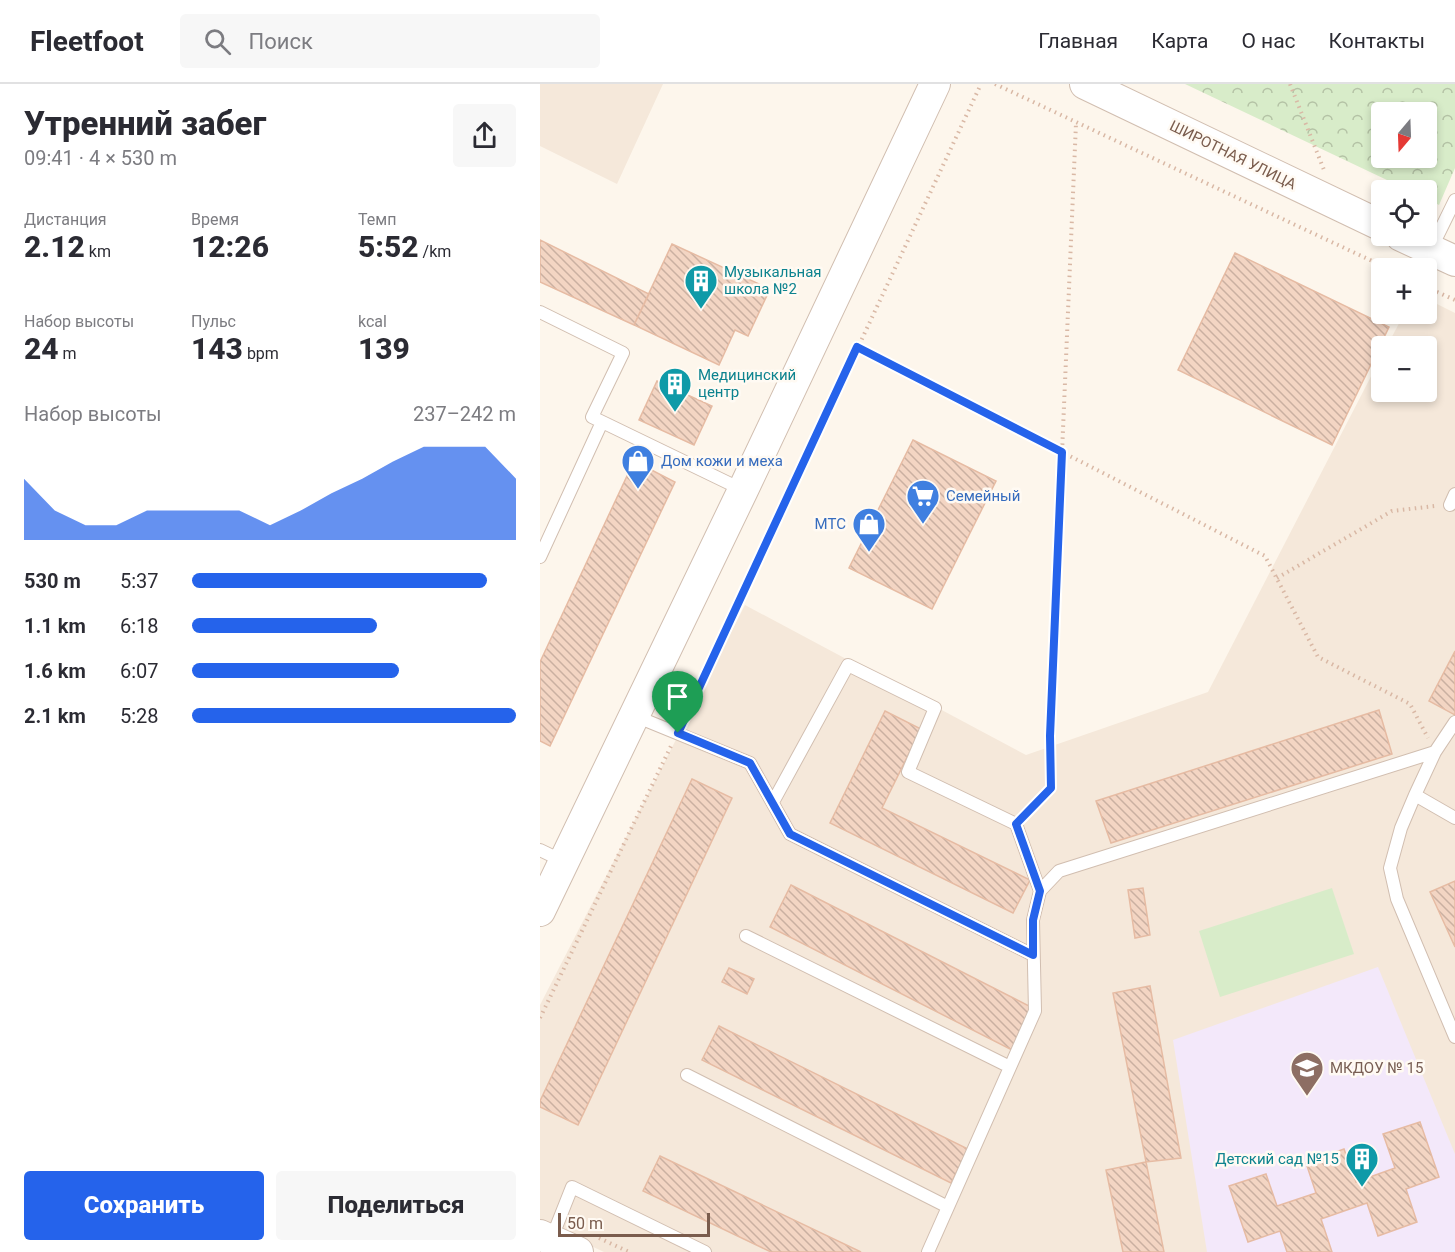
<!DOCTYPE html>
<html lang="ru">
<head>
<meta charset="utf-8">
<style>
	:root { --surface:#fff; --page:#f7f7f7; --text:#2b2b33; --muted:#7c7c81; --line:#e1e1e2; --accent:#2563eb }
	body { margin:0; font-family:Roboto,sans-serif; background:var(--page); color:var(--text); height:100vh; display:flex; flex-direction:column; font-size:22px; white-space:nowrap }
	* { box-sizing:border-box; margin:0 }
	p { font-size:20px; color:var(--muted) }
	.icon { flex:none; width:33px; height:33px; fill:none; stroke:currentColor; stroke-width:2; stroke-linecap:round; stroke-linejoin:round }
	.map { position:relative; flex:1; overflow:hidden }
	.details { display:flex; flex-direction:column; background:var(--surface); width:540px }
	.details>* { flex:none }
	.needle { width:39px; rotate:199deg }
	.tools { position:absolute; left:831px; top:18px; display:grid; gap:12px }
	.tools a { display:grid; place-items:center; width:66px; height:66px; border-radius:6px; background:var(--surface); box-shadow:0 3px 9px #0003; font-size:30px }
	.scale { position:absolute; left:18px; bottom:15px; width:152px; box-sizing:border-box; padding-left:6px; border:3px solid #7a5c4d; border-top:0; font-size:16px; line-height:21px; white-space:nowrap; color:#7a5c4d; -webkit-text-stroke:4px #fffaf3; paint-order:stroke }
	.pin { position:absolute; display:grid; place-items:center; width:51px; height:51px; color:#fff; margin:-62px -26px; border-radius:50% 50% 50% 0; rotate:-45deg; box-shadow:0 0 6px #0007 }
	.pin .icon { rotate:45deg }
	.round { display:grid; place-items:center; flex:none; width:63px; height:63px; border-radius:6px; background:var(--page) }
	.overview { display:flex; align-items:center; justify-content:space-between; height:102px; padding:0 24px }
	h1 { font-size:33px; font-weight:800; line-height:45px }
	.metrics { display:grid; grid-template-columns:repeat(3,1fr); gap:9px; height:102px; padding:6px 24px }
	.metrics div { display:grid; align-content:center }
	.metrics b { font-size:30px; font-weight:800 }
	.metrics small { font-size:16px; font-weight:400 }
	.metrics p { font-size:16px }
	.chart { height:168px; padding:12px 24px }
	.chart p { display:flex; justify-content:space-between }
	.chart svg { width:100%; height:108px; margin-top:6px; fill:var(--accent); opacity:.7 }
	.primary-button { display:flex; gap:12px; margin-top:auto; padding:12px 24px }
	.primary-button a { flex:1; height:69px; border-radius:6px; background:var(--accent); color:#fff; font-size:24px; font-weight:800; line-height:69px; text-align:center }
	.primary-button a+a { background:var(--page); color:var(--text) }
	ul { padding:0 24px; list-style:none; font-size:20px }
	li { display:grid; grid-template-columns:96px 72px 1fr; align-items:center; height:45px }
	li i { height:15px; border-radius:8px; background:var(--accent) }
	header { display:flex; align-items:center; gap:36px; box-sizing:border-box; height:84px; padding:0 30px; background:var(--surface); border-bottom:2px solid var(--line) }
	header strong { font-size:28px }
	nav { display:flex; gap:33px; margin-inline-start:auto; font-size:21px }
	.search { width:420px; height:54px; background:var(--page); display:flex; align-items:center; gap:15px; box-sizing:border-box; padding:0 21px; border-radius:6px; color:var(--muted); font-size:22px }
	main { display:flex; flex:1; min-height:0 }
	.map>svg:first-child { display:block }
	.residential { fill:#f5e8da }
	.education { fill:#f3e8fa }
	.grass { fill:#d8ecc9 }
	.forest { fill:url(#forest-crowns); fill-rule:evenodd }
	.building { fill:url(#building-back-hatch); stroke:#e6bba3; stroke-width:1.5 }
	.lines { fill:none; stroke-linecap:round; stroke-linejoin:round }
	.service-casing { stroke:#d1beb0; stroke-width:14 }
	.tertiary-casing { stroke:#d1beb0; stroke-width:32 }
	.path { stroke:#d9b8a5; stroke-width:4; stroke-dasharray:1.5 4.5; stroke-linecap:butt }
	.service { stroke:#fff; stroke-width:12 }
	.tertiary { stroke:#fff; stroke-width:30 }
	.route-casing { stroke:#fff; stroke-width:12 }
	.route { stroke:#2563eb; stroke-width:8 }
	.labels { text-anchor:middle; dominant-baseline:central; stroke-width:5; stroke-linejoin:round; paint-order:stroke }
	.street-label { font-size:15px; fill:#7a5c4d; stroke:#fffaf3 }
	.culture-label { font-size:15px; fill:#0d838f; stroke:#fffaf3; text-anchor:start }
	.shop-label { font-size:15px; fill:#366cbe; stroke:#fffaf3; text-anchor:start }
	.education-label { font-size:15px; fill:#785e54; stroke:#fffaf3; text-anchor:start }
</style>
</head>
<body>
<header>
<strong>Fleetfoot</strong>
<div class="search"><svg class="icon" aria-label="search" viewBox="0 0 24 24"><circle cx="10" cy="10" r="6"/><path d="M15 15l6 6"/></svg>Поиск</div>
<nav><a>Главная</a><a>Карта</a><a>О нас</a><a>Контакты</a></nav>
</header>
<main>
<section class="details">
<div class="overview"><div><h1>Утренний забег</h1><p>09:41 · 4 × 530 m</p></div><a class="round"><svg class="icon" aria-label="share" viewBox="0 0 24 24"><path d="M12 15V3M7 8l5-5 5 5M5 13v7h14v-7"/></svg></a></div>
<div class="metrics">
<div><p>Дистанция</p><b>2.12<small> km</small></b></div>
<div><p>Время</p><b>12:26</b></div>
<div><p>Темп</p><b>5:52<small> /km</small></b></div>
</div>
<div class="metrics">
<div><p>Набор высоты</p><b>24<small> m</small></b></div>
<div><p>Пульс</p><b>143<small> bpm</small></b></div>
<div><p>kcal</p><b>139</b></div>
</div>
<div class="chart"><p><span>Набор высоты</span>237–242 m</p>
<svg viewBox="0 0 160 44" preserveAspectRatio="none"><path d="M0 44V19L10 32L20 38L30 38L40 32L50 32L60 32L70 32L80 38L90 32L100 25L110 19L120 12L130 6L140 6L150 6L160 19V44z"/></svg>
</div>
<ul>
<li><b>530 m</b>5:37<i style="width:91%"></i></li>
<li><b>1.1 km</b>6:18<i style="width:57%"></i></li>
<li><b>1.6 km</b>6:07<i style="width:64%"></i></li>
<li><b>2.1 km</b>5:28<i style="width:100%"></i></li>
</ul>
<div class="primary-button"><a>Сохранить</a><a>Поделиться</a></div>
</section>
<div class="map">
<svg width="915" height="1168" viewBox="0 0 915 1168">
	<defs>
		<pattern id="forest-crowns" width="20" height="18" patternUnits="userSpaceOnUse" patternTransform="scale(1.5)"><rect width="20" height="18" fill="#d8ecc9"/><path d="M2 6a3 3 0 1 1 6 0M12 15a3 3 0 1 1 6 0" fill="none" stroke="#b4c2a5"/></pattern>
		<pattern id="building-back-hatch" width="6" height="6" patternUnits="userSpaceOnUse" patternTransform="scale(1.5)"><rect width="6" height="6" fill="#f3d5c3"/><path d="M-1 5l2 2M0 0l6 6M5-1l2 2" fill="none" stroke="#cab0a1"/></pattern>
	</defs>
	<rect width="100%" height="100%" fill="#fdf6ec"/>
	<!-- residential -->
	<path class="residential" d="M0,0H123L77,100L0,62Z
		M887,215L915,229V1168H64L0,1138V921L205,521L486,671L668,608L841,273L842,308H886V262H847L864,230H886Z"/>
	<!-- education -->
	<path class="education" d="M838,883L915,1070V1168H667L633,956Z"/>
	<!-- grass -->
	<path class="grass" d="M792,804L814,870L680,913L659,847Z"/>
	<!-- forest -->
	<path class="forest" d="M645,0H915V84L899,121L887,115L886,106H868ZM842,28H886V74H842Z"/>
	<!-- building -->
	<path class="building" d="M0,156L109,210L94,241L0,198Z
		M132,160L230,205L208,252L195,246L179,281L94,241Z
		M695,169L849,243L792,361L638,286Z
		M117,297L172,322L154,361L99,336Z
		M373,356L456,397L392,525L309,484Z
		M94,377L135,398L10,662L0,657V578Z
		M915,567V631L889,617Z
		M839,626L852,670L571,759L556,717Z
		M345,627L381,645L342,724L490,796L473,829L290,739Z
		M152,695L192,714L38,1041L0,1023V1017Z
		M915,797V863L890,808Z
		M251,801L495,925L474,967L230,843Z
		M603,804L610,851L595,854L588,806Z
		M189,884L214,895L207,910L182,898Z
		M610,902L641,1074L606,1078L573,909Z
		M179,942L428,1065L411,1099L162,976Z
		M880,1038L899,1093L866,1105L877,1138L838,1152L827,1119L781,1135L792,1168H747L740,1147L708,1158L689,1102L726,1090L737,1122L776,1109L766,1079L804,1065L816,1098L855,1084L843,1050Z
		M120,1072L321,1168H231L103,1107Z
		M606,1078L624,1168H583L566,1086Z"/>
	<g class="lines">
		<!-- service casing -->
		<g class="service-casing">
			<path id="service" d="M891,165L915,116
				M0,228L83,269L52,333L203,406
				M910,421L915,410
				M0,473L62,338
				M95,632L210,679L250,750L493,871
				M915,638L895,668L875,711L861,744L850,784L857,815L915,953
				M875,711L915,734
				M233,718L308,581L395,624L368,688L476,740L500,807
				M0,766L23,777
				M206,852L470,983
				M147,991L408,1123
				M11,1156L32,1103L165,1168
				M388,1168L495,927L493,836L500,807L519,787L895,668"/>
		</g>
		<!-- tertiary casing -->
		<g class="tertiary-casing">
			<path id="tertiary" d="M545,0L842,142
				M861,152L915,177
				M0,827L203,406L395,0
				M0,1151L38,1168"/>
		</g>
		<!-- path -->
		<path class="path" d="M455,0L847,184
			M750,0L784,86
			M886,203L915,216
			M317,263L725,472L778,573L870,620L888,654
			M737,494L852,427L895,422
			M144,636L441,0
			M487,729L511,704L510,652L536,39
			M0,934L131,662
			M59,1154L89,1168"/>
		<!-- service -->
		<use href="#service" class="service"/>
		<!-- tertiary -->
		<use href="#tertiary" class="tertiary"/>
	</g>
	<g class="lines">
		<!-- route casing -->
		<g class="route-casing">
			<path id="route" d="M317,263L522,368L510,652L511,704L476,740L500,807L493,836V871L250,750L210,679L138,649Z"/>
		</g>
		<!-- route -->
		<use href="#route" class="route"/>
	</g>
	<!-- icons -->
	<defs>
		<g id="building-pin" transform="scale(1.725)"><path d="M0 17L-7.5 6A9.5 9.5 0 1 1 7.5 6Z" fill="#0f9aa8" stroke="#fffaf3"/><path d="M-4-6H4V6H1V3H-1V6H-4ZM-2.5-4.3h1.7v1.8h-1.7ZM.8-4.3h1.7v1.8H.8ZM-2.5-1h1.7V.8h-1.7ZM.8-1h1.7V.8H.8Z" fill="#fff"/></g>
		<g id="shop-pin" transform="scale(1.725)"><path d="M0 17L-7.5 6A9.5 9.5 0 1 1 7.5 6Z" fill="#3f7fe0" stroke="#fffaf3"/><path d="M-5-2.5h2.3a2.7 3.5 0 0 1 5.4 0H5L5.5 6h-11ZM-1.5-2.5h3a1.5 2.3 0 0 0-3 0Z" fill="#fff"/></g>
		<g id="supermarket-pin" transform="scale(1.725)"><path d="M0 17L-7.5 6A9.5 9.5 0 1 1 7.5 6Z" fill="#3f7fe0" stroke="#fffaf3"/><path d="M-6-5.5h2.5l.6 2H6L4.5 2H-2.5L-4.4-4H-6ZM-1.5 3.2a1.3 1.3 0 1 0 .1 0ZM3 3.2a1.3 1.3 0 1 0 .1 0Z" fill="#fff"/></g>
		<g id="school-pin" transform="scale(1.725)"><path d="M0 17L-7.5 6A9.5 9.5 0 1 1 7.5 6Z" fill="#8d6e63" stroke="#fffaf3"/><path d="M0-5L7-2L0 1L-7-2ZM-4 1L0 2.5L4 1V4Q0 6-4 4Z" fill="#fff"/></g>
	</defs>
	<g fill-rule="evenodd">
		<use href="#building-pin" x="161" y="197"/>
		<use href="#building-pin" x="135" y="300"/>
		<use href="#shop-pin" x="98" y="377"/>
		<use href="#supermarket-pin" x="383" y="412"/>
		<use href="#shop-pin" x="329" y="440"/>
		<use href="#school-pin" x="767" y="984"/>
		<use href="#building-pin" x="822" y="1075"/>
	</g>
	<g class="labels">
		<!-- street labels -->
		<g class="street-label">
			<text transform="translate(693 71) rotate(26)">ШИРОТНАЯ УЛИЦА</text>
		</g>
		<!-- culture labels -->
		<g class="culture-label">
			<text x="184" y="188">Музыкальная<tspan x="184" dy="17">школа №2</tspan></text>
			<text x="158" y="291">Медицинский<tspan x="158" dy="17">центр</tspan></text>
			<text x="799" y="1075" text-anchor="end">Детский сад №15</text>
		</g>
		<!-- shop labels -->
		<g class="shop-label">
			<text x="121" y="377">Дом кожи и меха</text>
			<text x="406" y="412">Семейный</text>
			<text x="306" y="440" text-anchor="end">МТС</text>
		</g>
		<!-- education labels -->
		<g class="education-label">
			<text x="790" y="984">МКДОУ № 15</text>
		</g>
	</g>
</svg>
<div class="tools">
<a><svg class="needle" viewBox="-14 -14 28 28"><path d="M0-13l5 13h-10z" fill="#e53935"/><path d="M0 13l5-13h-10z" fill="#7c7c81"/></svg></a>
<a><svg class="icon" aria-label="locate" viewBox="0 0 24 24"><circle cx="12" cy="12" r="6"/><path d="M12 2v4M12 18v4M2 12h4M18 12h4"/></svg></a>
<a>+</a>
<a>−</a>
</div>
<div class="scale">50 m</div>
<div class="pin" style="left:138px;top:649px;background:#1e9e55"><svg class="icon" aria-label="arrive" viewBox="0 0 24 24"><path d="M6 21V4h12l-3 4 3 4H6"/></svg></div>
</div>
</main>
</body>
</html>
